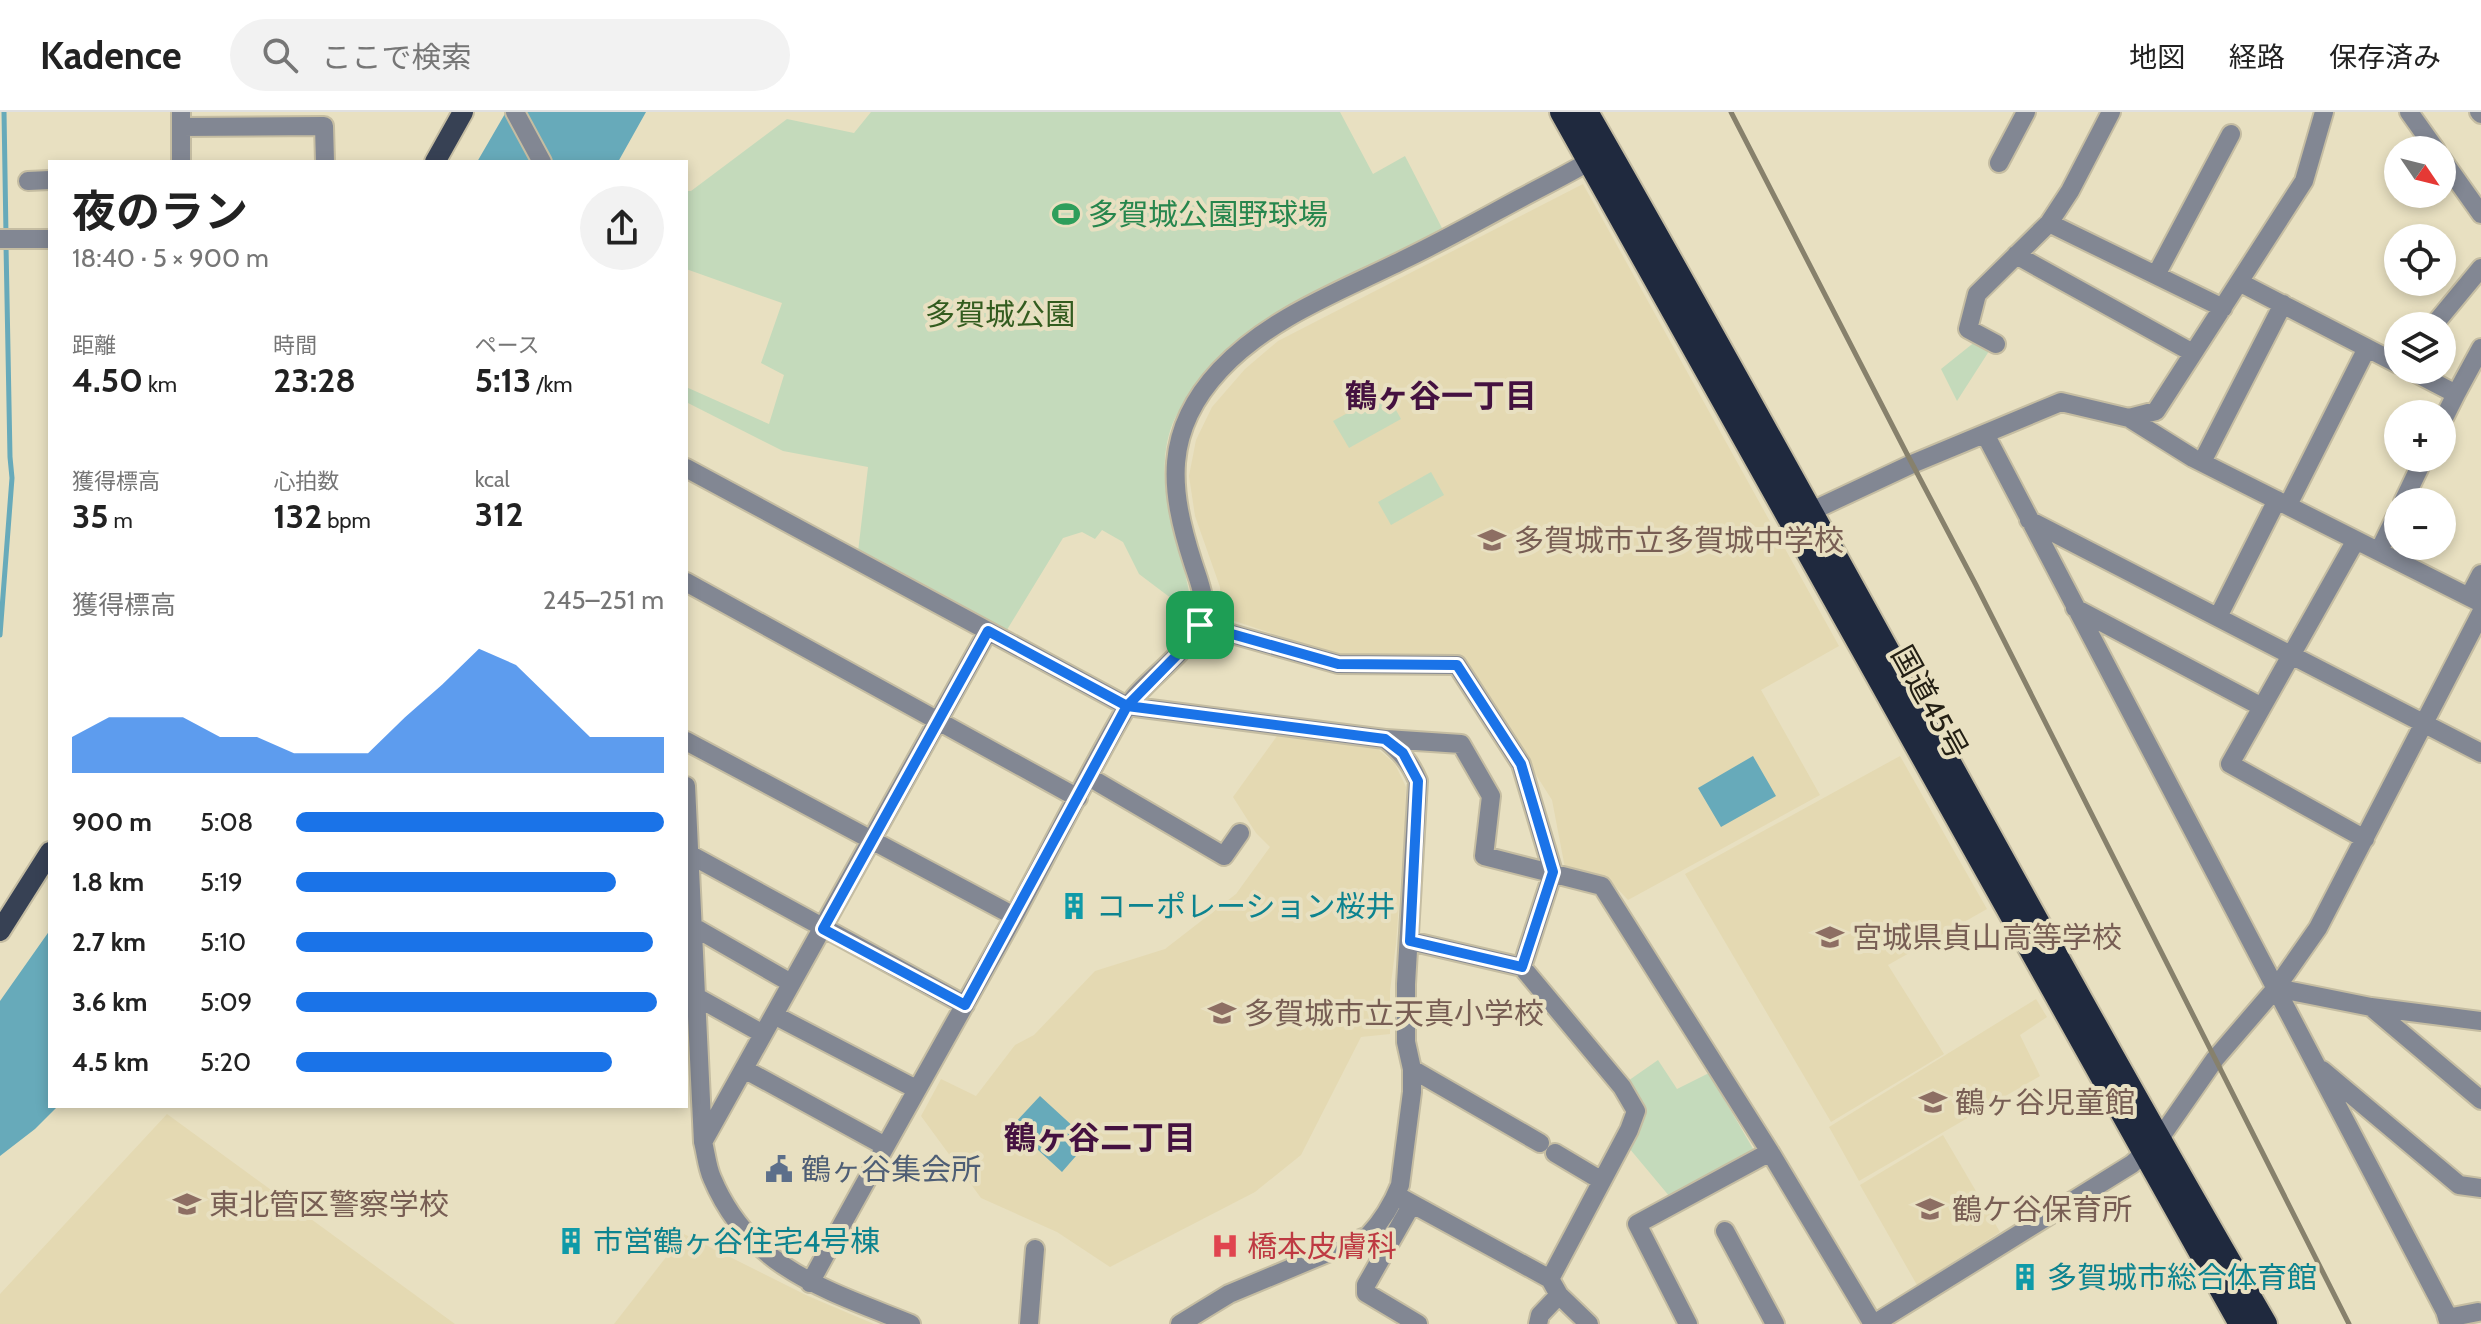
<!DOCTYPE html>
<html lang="ja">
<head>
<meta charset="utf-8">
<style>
	:root { --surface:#fff; --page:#f2f2f2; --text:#222; --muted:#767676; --line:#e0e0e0; --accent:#1a73e8 }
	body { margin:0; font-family:Cabin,"Noto Sans JP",sans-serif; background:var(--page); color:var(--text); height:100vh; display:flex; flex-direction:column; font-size:30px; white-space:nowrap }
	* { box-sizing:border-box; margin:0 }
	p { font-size:26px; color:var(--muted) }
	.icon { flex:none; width:44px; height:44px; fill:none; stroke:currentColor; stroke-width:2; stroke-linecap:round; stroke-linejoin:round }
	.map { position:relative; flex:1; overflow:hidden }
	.sheet { position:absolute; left:48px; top:48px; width:640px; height:948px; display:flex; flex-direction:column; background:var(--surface); border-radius:0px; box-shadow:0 4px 12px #0003 }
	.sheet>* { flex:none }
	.needle { width:52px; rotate:125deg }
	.buttons { position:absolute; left:2384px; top:24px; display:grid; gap:16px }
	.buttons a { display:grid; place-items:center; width:72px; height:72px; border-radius:50%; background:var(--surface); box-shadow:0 4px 12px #0003; font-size:40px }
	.pin { position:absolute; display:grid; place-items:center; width:68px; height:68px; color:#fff; margin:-34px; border-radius:16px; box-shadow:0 4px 12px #0006 }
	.round { display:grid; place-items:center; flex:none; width:84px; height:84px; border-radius:42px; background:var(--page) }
	.head { display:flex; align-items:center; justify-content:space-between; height:136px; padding:0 24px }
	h1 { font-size:44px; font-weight:700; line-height:60px }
	.stats { display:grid; grid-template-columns:repeat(3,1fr); gap:12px; height:136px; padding:8px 24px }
	.stats div { display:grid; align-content:center }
	.stats b { font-size:34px; font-weight:700 }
	.stats small { font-size:22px; font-weight:400 }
	.stats p { font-size:22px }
	.chart { height:224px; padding:16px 24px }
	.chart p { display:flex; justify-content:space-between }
	.chart svg { width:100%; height:144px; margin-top:8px; fill:var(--accent); opacity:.7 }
	ul { padding:0 24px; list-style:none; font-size:26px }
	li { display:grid; grid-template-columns:128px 96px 1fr; align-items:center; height:60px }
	li i { height:20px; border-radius:10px; background:var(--accent) }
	header { display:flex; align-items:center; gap:48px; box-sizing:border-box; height:112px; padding:0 40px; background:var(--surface); border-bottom:2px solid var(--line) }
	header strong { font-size:38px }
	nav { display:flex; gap:44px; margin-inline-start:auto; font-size:28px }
	.search { width:560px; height:72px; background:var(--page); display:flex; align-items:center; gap:20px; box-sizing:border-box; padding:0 28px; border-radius:44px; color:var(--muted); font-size:30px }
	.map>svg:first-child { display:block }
	.built { fill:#e4d9b2 }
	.green { fill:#c4dabb }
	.water { fill:#67aaba }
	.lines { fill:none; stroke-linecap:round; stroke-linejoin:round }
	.stream { stroke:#67aaba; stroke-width:5 }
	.minor-casing { stroke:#c5bda2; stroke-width:22 }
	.major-casing { stroke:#c5bda2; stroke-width:24 }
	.highway-casing { stroke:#c5bda2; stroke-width:28 }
	.minor { stroke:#828793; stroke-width:18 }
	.major { stroke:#374154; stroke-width:20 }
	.highway { stroke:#1f293e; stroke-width:24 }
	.rail { stroke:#87816c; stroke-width:5 }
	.route-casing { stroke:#fff; stroke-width:16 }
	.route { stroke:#1a73e8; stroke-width:10 }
	.labels { text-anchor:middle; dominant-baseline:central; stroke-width:8; stroke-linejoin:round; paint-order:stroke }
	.leisure-label { font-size:30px; fill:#27864d; stroke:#e8e0c1; text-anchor:start }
	.park-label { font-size:30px; fill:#335c1f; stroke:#e8e0c1 }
	.education-label { font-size:30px; fill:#785e54; stroke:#e8e0c1; text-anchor:start }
	.street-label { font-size:30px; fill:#242015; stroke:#e8e0c1 }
	.culture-label { font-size:30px; fill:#0d838f; stroke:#e8e0c1; text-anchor:start }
	.service-label { font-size:30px; fill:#4e5e75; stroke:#e8e0c1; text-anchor:start }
	.health-label { font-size:30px; fill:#be3a42; stroke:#e8e0c1; text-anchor:start }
	.neighbourhood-label { font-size:32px; font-weight:bold; fill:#441140; stroke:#e8e0c1 }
</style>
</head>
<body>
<header>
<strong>Kadence</strong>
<div class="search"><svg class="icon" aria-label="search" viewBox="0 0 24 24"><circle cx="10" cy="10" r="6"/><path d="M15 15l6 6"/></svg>ここで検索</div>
<nav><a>地図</a><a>経路</a><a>保存済み</a></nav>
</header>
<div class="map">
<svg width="2481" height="1212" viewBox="0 0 2481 1212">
	<rect width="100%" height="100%" fill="#e8e0c1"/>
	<!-- built -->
	<path class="built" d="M1583,72L1839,534L1761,578L1820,683L1628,788L1609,768L1565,756L1552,688L1463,548L1348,547L1220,504V475L1195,404L1189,364L1196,328L1212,295L1245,257L1278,229Z
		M1277,624L1377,636L1395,652L1406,675L1405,713L1396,832L1390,879V922L1361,925L1301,1043L1255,1080L1110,1155L1057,1120L981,1086L921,1004L941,967L976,984L1015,933L1034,923L1095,859L1165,837L1236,782L1270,735L1256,721L1233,685Z
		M1900,644L1987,797L1888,853L1944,942L1831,1010L1685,762Z
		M2036,887L2047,905L2020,923L2040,964L1859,1069L1829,1015Z
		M167,1002L455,1212H0V1182Z
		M1943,1023L2000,1120L1917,1173L1860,1073Z
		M684,1122L808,1184L874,1212H614Z"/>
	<!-- green -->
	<path class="green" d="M871,0H1340L1373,62L1405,44L1443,118C1407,136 1371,154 1335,173C1305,188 1273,203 1246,223C1222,240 1192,275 1178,301C1170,314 1166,332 1165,347C1161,400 1188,450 1192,502L1139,462L1123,430L1102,418L1095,427L1082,420L1063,426L1005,521L858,440L868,355L783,339L686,290V275L769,312L784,263L761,251L782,191L686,157V79H691L787,7L854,21Z
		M1976,229L1991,236L1957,289L1941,257Z
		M1386,280L1401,307L1349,336L1333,309Z
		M1431,360L1444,383L1391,413L1378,390Z
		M1658,948L1677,977L1709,961L1755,1040L1670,1085L1629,1036L1625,971Z"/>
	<!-- water -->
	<path class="water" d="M506,0H646L618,50H477Z
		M1753,644L1776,684L1721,715L1698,676Z
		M50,818V994H58L35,1017L0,1044V889Z
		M1040,984L1089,1029L1062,1060L1012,1014Z"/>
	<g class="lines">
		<!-- stream -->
		<path class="stream" d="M4,0L6,123
			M0,523L12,366L10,345L6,133"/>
		<!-- minor casing -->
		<g class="minor-casing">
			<path id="minor" d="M515,0L542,50
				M2111,0L2070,79L2049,111L2223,196
				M2409,0L2436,38
				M2479,0L2481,2
				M181,15L324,14L325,50
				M2442,47L2481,102
				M181,50V0
				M1999,51L2026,0
				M28,69L50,68
				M0,127H50
				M2016,143L2193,241
				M2156,163L2231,22
				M2239,170L2398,252
				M2433,214L2481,156
				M1996,232L1968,217L1977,182L2049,111
				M2410,258L2456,282L2481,236
				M2129,306L2193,346L2481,491
				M2442,310L2456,282
				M1985,322L2445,1199L2449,1212
				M2202,350L2283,192
				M686,356L1127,594L1385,627C1401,640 1410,650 1418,669L1406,872V930L1412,957V980L1400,1073C1392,1093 1382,1109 1368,1124L1229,1182L1180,1212
				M2403,390L2424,346
				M2288,393L2367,236
				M1799,405L1912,352L2061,290L2129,306L2156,299L2304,69L2324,0
				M2029,408L2481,641
				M2356,428L2230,652L2365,727
				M2379,439L2398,400
				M686,470L1078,686
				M2469,485L2481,462
				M2075,496L2262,595
				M2218,505L2277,388
				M1200,513L1338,552L1457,553L1521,652L1553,760L1522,855
				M1386,627L1461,632L1491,684L1484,744L1602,774L1770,1040L1873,1212
				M686,629L1014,804
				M1089,665L1224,744L1240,721
				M686,674L703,1030C706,1041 707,1055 712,1066C750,1157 827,1178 911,1212
				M689,742L965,893
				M692,814L791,871
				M1410,829L1522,855L1622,975L1636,999L1629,1018L1550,1167
				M2276,876L2371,895L2481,909
				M695,884L763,922
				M2371,895L2481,988
				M774,903L916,977
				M744,957L885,1034
				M1412,957L1540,1031
				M2322,958L2459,1073L2481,1076
				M703,1030L988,519
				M1555,1041L1602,1069
				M1396,1083L1550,1167L1559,1183L1589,1212
				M1412,1092L1366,1173V1181L1418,1212
				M1725,1119L1775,1212
				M810,1171C876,1049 945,929 1012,808C1050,738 1085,667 1125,598C1143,568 1189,543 1201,508C1208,489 1199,470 1193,451C1169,377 1163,319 1220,258C1270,205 1339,180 1403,148C1443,129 1482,107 1521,86C1547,72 1574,59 1600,43
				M2447,1206L2478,1200
				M1029,1212L1035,1137
				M1538,1212L1540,1203L1559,1183
				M1688,1212L1637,1112L1770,1040
				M1874,1212L2132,1052L2158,1029L2215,947L2276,876L2318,816L2481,501"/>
		</g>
		<!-- major casing -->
		<g class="major-casing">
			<path id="major" d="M435,50L463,0
				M0,819L50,740"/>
		</g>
		<!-- highway casing -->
		<g class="highway-casing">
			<path id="highway" d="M1562,0L2241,1212
				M1586,0C1817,402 2032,812 2265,1212"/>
		</g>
		<!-- minor -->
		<use href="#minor" class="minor"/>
		<!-- major -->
		<use href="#major" class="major"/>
		<!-- highway -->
		<use href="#highway" class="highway"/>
		<!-- rail -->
		<path class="rail" d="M1731,0L1907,342L1976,473L2349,1212"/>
	</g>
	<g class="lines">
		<!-- route casing -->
		<g class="route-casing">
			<path id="route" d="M1200,513L1177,543L1127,594L965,893L823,817L988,519L1127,594L1385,627L1403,641L1418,669L1410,829L1522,855L1553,760L1521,652L1457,553L1338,552L1200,513"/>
		</g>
		<!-- route -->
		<use href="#route" class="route"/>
	</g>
	<!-- icons -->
	<defs>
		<g id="stadium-bare" transform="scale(2.16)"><path d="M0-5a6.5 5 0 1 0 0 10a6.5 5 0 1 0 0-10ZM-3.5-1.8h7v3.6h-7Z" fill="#2e9e5b" stroke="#e8e0c1" stroke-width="2.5" paint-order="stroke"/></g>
		<g id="school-bare" transform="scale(2.16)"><path d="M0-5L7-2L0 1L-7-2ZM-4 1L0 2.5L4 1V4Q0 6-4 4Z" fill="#8d6e63" stroke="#e8e0c1" stroke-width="2.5" paint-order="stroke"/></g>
		<g id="building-bare" transform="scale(2.16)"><path d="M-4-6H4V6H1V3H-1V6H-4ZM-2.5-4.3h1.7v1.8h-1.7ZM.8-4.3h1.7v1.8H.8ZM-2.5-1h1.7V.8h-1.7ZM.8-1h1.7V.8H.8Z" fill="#0f9aa8" stroke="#e8e0c1" stroke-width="2.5" paint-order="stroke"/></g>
		<g id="civic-bare" transform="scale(2.16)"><path d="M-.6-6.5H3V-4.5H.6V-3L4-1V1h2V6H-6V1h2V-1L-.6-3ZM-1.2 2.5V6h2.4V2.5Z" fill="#5c6f8a" stroke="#e8e0c1" stroke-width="2.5" paint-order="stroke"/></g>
		<g id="hospital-bare" transform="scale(2.16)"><path d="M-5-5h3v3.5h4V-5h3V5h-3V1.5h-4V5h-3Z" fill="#e0444e" stroke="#e8e0c1" stroke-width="2.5" paint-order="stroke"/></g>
	</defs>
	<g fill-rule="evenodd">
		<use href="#stadium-bare" x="1066" y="102"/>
		<use href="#school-bare" x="1492" y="428"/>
		<use href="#building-bare" x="1074" y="794"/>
		<use href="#school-bare" x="1830" y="825"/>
		<use href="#school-bare" x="1222" y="901"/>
		<use href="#school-bare" x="1933" y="990"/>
		<use href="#civic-bare" x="779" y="1057"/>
		<use href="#school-bare" x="187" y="1092"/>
		<use href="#school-bare" x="1930" y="1097"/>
		<use href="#building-bare" x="571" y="1129"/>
		<use href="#hospital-bare" x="1225" y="1134"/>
		<use href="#building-bare" x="2025" y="1165"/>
	</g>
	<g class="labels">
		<!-- leisure labels -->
		<g class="leisure-label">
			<text x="1088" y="102">多賀城公園野球場</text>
		</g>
		<!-- park labels -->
		<g class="park-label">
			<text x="1000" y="202">多賀城公園</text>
		</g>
		<!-- education labels -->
		<g class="education-label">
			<text x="1514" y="428">多賀城市立多賀城中学校</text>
			<text x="1852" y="825">宮城県貞山高等学校</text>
			<text x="1244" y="901">多賀城市立天真小学校</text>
			<text x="1955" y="990">鶴ヶ谷児童館</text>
			<text x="209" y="1092">東北管区警察学校</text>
			<text x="1952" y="1097">鶴ケ谷保育所</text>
		</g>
		<!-- street labels -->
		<g class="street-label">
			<text transform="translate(1930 590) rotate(61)">国道45号</text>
		</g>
		<!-- culture labels -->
		<g class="culture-label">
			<text x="1096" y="794">コーポレーション桜井</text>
			<text x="593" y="1129">市営鶴ヶ谷住宅4号棟</text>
			<text x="2047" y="1165">多賀城市総合体育館</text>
		</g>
		<!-- service labels -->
		<g class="service-label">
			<text x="801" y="1057">鶴ヶ谷集会所</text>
		</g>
		<!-- health labels -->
		<g class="health-label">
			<text x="1247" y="1134">橋本皮膚科</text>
		</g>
		<!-- neighbourhood labels -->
		<g class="neighbourhood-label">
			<text x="1441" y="283">鶴ヶ谷一丁目</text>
			<text x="1100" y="1025">鶴ヶ谷二丁目</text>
		</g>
	</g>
</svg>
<div class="buttons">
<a><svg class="needle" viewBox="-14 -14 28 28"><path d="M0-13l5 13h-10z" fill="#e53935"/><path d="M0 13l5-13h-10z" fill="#767676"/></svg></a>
<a><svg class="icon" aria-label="locate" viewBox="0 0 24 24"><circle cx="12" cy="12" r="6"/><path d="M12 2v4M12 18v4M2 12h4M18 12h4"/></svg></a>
<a><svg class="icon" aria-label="layers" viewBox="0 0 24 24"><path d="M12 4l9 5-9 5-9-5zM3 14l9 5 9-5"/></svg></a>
<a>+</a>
<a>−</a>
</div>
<div class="pin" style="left:1200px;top:513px;background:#1e9e55"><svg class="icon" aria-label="arrive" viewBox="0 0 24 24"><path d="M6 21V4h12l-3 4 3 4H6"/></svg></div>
<section class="sheet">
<div class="head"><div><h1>夜のラン</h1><p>18:40 · 5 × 900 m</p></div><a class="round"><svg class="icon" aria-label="share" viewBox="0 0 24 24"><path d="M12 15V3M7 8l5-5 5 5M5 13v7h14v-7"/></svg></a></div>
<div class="stats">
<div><p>距離</p><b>4.50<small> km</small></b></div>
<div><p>時間</p><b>23:28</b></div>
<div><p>ペース</p><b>5:13<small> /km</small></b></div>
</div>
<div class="stats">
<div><p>獲得標高</p><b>35<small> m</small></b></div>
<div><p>心拍数</p><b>132<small> bpm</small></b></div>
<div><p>kcal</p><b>312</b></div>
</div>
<div class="chart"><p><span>獲得標高</span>245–251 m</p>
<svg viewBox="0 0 160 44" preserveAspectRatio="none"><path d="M0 44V33L10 27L20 27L30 27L40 33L50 33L60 38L70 38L80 38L90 27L100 17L110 6L120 11L130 22L140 33L150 33L160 33V44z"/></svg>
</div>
<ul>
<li><b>900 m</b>5:08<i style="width:100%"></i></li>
<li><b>1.8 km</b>5:19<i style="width:87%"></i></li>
<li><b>2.7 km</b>5:10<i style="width:97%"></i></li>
<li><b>3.6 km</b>5:09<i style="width:98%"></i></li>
<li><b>4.5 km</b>5:20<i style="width:86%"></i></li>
</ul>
</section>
</div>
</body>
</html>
